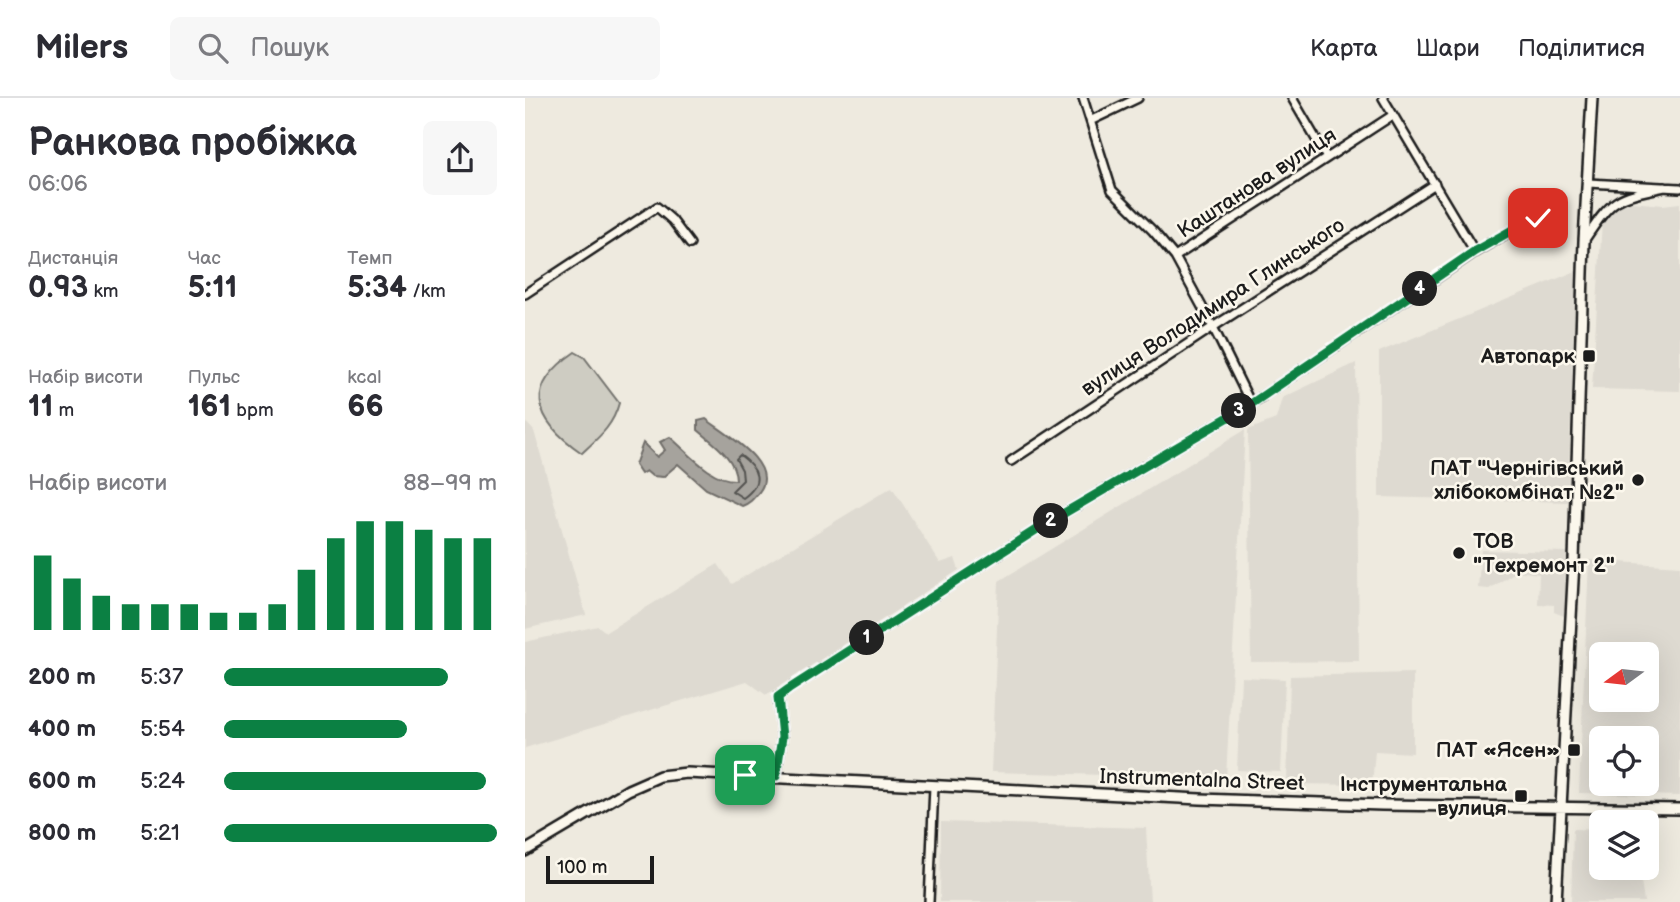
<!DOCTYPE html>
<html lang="uk">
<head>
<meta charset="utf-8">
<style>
	:root { --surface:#fff; --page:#f7f7f7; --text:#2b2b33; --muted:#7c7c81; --line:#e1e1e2; --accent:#0b8043 }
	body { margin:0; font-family:"Balsamiq Sans",sans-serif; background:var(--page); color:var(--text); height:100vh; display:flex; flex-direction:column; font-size:26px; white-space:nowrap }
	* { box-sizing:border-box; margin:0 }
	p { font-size:23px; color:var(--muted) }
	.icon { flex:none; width:38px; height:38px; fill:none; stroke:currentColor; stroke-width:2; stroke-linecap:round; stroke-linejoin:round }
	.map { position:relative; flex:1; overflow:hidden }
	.panel { display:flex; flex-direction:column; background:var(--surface); width:525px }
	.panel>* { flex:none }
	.needle { width:46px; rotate:255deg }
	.controls { position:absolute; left:1064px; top:544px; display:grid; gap:14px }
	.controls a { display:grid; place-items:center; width:70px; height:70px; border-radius:10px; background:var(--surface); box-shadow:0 7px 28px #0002; font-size:35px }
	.scale { position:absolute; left:21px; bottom:18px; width:108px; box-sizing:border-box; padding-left:7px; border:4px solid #1c1c1c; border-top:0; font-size:19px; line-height:24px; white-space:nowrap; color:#1c1c1c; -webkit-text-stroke:5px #fbf7ec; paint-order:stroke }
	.pin { position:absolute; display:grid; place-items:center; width:60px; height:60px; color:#fff; margin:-30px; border-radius:14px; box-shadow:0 4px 10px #0006 }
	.km { position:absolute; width:35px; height:35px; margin:-18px; border-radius:50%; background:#222; color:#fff; font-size:19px; line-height:35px; text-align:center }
	.round { display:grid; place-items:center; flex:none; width:74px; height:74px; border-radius:10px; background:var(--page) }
	.summary { display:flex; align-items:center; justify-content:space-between; height:119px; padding:0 28px }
	h1 { font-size:38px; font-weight:600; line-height:52px }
	.figures { display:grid; grid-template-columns:repeat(3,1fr); gap:10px; height:119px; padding:7px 28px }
	.figures div { display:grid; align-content:center }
	.figures b { font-size:30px; font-weight:600 }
	.figures small { font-size:19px; font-weight:400 }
	.figures p { font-size:19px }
	.chart { height:196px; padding:14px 28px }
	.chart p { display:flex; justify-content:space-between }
	.chart svg { width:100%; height:126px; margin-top:7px; stroke:var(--accent); stroke-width:6 }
	ul { padding:0 28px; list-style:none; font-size:23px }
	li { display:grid; grid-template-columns:112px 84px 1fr; align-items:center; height:52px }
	li i { height:18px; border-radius:9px; background:var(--accent) }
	header { display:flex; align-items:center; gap:42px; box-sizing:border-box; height:98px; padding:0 35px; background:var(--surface); border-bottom:2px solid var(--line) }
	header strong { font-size:33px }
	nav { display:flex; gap:38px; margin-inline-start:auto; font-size:24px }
	.search { width:490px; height:63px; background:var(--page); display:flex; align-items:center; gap:18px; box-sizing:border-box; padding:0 24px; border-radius:10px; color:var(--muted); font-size:26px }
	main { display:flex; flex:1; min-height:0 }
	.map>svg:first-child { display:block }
	.built { fill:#dedad1; fill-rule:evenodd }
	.green { fill:#ceccc2; stroke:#75746f; stroke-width:2 }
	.water { fill:#a6a39d; stroke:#6f6d69; stroke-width:2 }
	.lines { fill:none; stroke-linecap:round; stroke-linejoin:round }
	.shore { stroke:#535250; stroke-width:2 }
	.minor-casing { stroke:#1c1c1c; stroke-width:12 }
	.tertiary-casing { stroke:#1c1c1c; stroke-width:14 }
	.minor { stroke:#fbf7ec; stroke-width:7 }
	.tertiary { stroke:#fbf7ec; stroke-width:9 }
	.route-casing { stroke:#fff; stroke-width:14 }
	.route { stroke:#0b8043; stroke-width:9 }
	.poi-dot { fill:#1c1c1c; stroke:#fbf7ec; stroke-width:2.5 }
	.labels { text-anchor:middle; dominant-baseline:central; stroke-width:5; stroke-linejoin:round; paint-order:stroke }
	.street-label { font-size:21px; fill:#1c1c1c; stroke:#fbf7ec }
	.poi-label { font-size:21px; font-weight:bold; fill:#1c1c1c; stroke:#fbf7ec; text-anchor:end }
</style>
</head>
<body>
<header>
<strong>Milers</strong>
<div class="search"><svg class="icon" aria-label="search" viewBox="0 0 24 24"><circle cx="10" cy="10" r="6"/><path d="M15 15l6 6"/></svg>Пошук</div>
<nav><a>Карта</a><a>Шари</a><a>Поділитися</a></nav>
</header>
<main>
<section class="panel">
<div class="summary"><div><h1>Ранкова пробіжка</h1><p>06:06</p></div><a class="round"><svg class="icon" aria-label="share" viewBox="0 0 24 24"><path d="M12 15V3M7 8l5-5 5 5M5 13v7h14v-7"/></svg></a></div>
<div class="figures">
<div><p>Дистанція</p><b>0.93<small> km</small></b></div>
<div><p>Час</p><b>5:11</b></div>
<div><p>Темп</p><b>5:34<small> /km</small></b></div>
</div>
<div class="figures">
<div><p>Набір висоти</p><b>11<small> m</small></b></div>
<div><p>Пульс</p><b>161<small> bpm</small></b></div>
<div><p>kcal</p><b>66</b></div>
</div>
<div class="chart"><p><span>Набір висоти</span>88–99 m</p>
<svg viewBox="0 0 160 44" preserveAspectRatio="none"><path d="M5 44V18M15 44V26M25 44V32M35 44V35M45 44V35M55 44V35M65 44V38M75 44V38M85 44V35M95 44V23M105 44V12M115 44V6M125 44V6M135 44V9M145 44V12M155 44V12"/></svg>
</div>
<ul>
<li><b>200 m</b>5:37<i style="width:82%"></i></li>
<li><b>400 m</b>5:54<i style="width:67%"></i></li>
<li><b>600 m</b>5:24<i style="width:96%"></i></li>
<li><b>800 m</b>5:21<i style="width:100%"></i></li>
</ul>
</section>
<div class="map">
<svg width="1155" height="804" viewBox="0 0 1155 804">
	<rect width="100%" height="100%" fill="#eeeadf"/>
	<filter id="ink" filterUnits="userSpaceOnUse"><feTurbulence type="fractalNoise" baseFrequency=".0143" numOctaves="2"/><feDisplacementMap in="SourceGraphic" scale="14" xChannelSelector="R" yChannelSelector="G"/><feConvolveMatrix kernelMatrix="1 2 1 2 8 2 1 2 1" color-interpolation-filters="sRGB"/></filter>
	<g filter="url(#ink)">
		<!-- built -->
		<path class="built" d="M1107,104L1138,107L1155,105V293L1067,291L1077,123L1092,109Z
			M1051,173L1043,404L854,399V254Z
			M831,265L834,563L726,564L723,332L751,321L757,300Z
			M0,323L9,333L61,517L0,531Z
			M720,332L701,680L466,674L474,483Z
			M367,389L415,465L430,460L434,472L241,597L222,583L0,650V544L73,528L81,534L193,466L207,486Z
			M956,452L1043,454L1039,518L1029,514V507L1013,506L1014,476L992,473L964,491L953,490Z
			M1064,462L1155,468V698L1054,695ZM1076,556H1122V602H1076ZM1076,640H1122V686H1076Z
			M888,575V655L850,653L847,687L762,686L765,578Z
			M716,579L760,581L756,674L712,672Z
			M416,724L621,730L625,804H415Z
			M1048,731L1076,732V770H1114L1119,804H1046Z"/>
		<!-- green -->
		<path class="green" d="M50,254L59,259L94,305C88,328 74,339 57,355C6,320 0,288 50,254Z"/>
		<!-- water -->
		<path class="water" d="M181,321C200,336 256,366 234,394C228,401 225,405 217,408L181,391L153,366L138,379L127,378L121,373L116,376L110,367L118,345L132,359L140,352L135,344L145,339C163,354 186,383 211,382C211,360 188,345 173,332V323Z"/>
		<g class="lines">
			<!-- shore -->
			<path class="shore" d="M215,357C234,371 239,385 218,400L207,393L218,382L217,372L211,361Z"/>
			<!-- minor casing -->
			<g class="minor-casing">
				<path id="minor" d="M558,0L587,92L628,133L650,159L688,229L726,306
					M767,0L802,60
					M858,0L950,154
					M567,22L613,0
					M1063,85L1155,90
					M1059,143C1088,100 1089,99 1140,89
					M650,159L868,17
					M0,196L132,109L147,122L165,146
					M486,363L688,229L910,86
					M251,679L257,639L253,599L264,591L517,428L726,306L950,154L998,126L1013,120L1032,119
					M404,804L409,688"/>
			</g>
			<!-- tertiary casing -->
			<g class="tertiary-casing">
				<path id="tertiary" d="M0,753L103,692L135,678L162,675L675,701L857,707L1155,711
					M1031,804L1049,463L1059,143L1067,0"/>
			</g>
			<!-- minor -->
			<use href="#minor" class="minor"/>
			<!-- tertiary -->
			<use href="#tertiary" class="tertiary"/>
		</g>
	</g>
	<g class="lines" filter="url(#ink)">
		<!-- route casing -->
		<g class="route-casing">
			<path id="route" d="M220,677L251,678L257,639L253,599L264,591L517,428L726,306L950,153L998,126L1013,120"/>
		</g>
		<!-- route -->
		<use href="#route" class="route"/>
	</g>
	<!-- markers -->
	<g class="poi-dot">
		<rect x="1057" y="251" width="14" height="14" rx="3.5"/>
		<circle cx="1113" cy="382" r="7"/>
		<circle cx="934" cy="455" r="7"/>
		<rect x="1042" y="645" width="14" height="14" rx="3.5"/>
		<rect x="989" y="691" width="14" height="14" rx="3.5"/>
	</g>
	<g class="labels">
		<!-- street labels -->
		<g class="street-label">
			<text transform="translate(732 85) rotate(-33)">Каштанова вулиця</text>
			<text transform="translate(688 209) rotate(-33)">вулиця Володимира Глинського</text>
			<text transform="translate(677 682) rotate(2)">Instrumentalna Street</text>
		</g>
		<!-- poi labels -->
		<g class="poi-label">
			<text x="1050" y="258">Автопарк</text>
			<text x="1099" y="370">ПАТ "Чернігівський<tspan x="1099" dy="24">хлібокомбінат №2"</tspan></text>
			<text x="948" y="443" text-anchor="start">ТОВ<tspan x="948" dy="24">"Техремонт 2"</tspan></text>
			<text x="1035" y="652">ПАТ «Ясен»</text>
			<text x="982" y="686">Інструментальна<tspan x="982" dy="24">вулиця</tspan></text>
		</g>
	</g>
</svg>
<div class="controls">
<a><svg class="needle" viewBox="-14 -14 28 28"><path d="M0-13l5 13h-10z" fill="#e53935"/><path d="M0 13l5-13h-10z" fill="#7c7c81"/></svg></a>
<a><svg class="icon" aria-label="locate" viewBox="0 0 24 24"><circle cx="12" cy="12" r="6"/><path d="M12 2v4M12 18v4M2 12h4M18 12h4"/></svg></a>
<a><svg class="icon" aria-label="layers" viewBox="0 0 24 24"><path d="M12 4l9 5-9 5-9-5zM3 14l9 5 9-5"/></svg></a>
</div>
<div class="scale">100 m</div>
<div class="pin" style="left:220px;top:677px;background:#1e9e55"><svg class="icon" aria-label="arrive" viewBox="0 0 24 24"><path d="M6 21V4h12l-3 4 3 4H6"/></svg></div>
<div class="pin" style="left:1013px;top:120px;background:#d93025"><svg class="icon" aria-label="check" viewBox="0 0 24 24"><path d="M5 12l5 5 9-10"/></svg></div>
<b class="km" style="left:342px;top:540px">1</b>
<b class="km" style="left:526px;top:423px">2</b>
<b class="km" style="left:714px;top:313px">3</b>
<b class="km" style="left:895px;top:191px">4</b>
</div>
</main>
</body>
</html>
